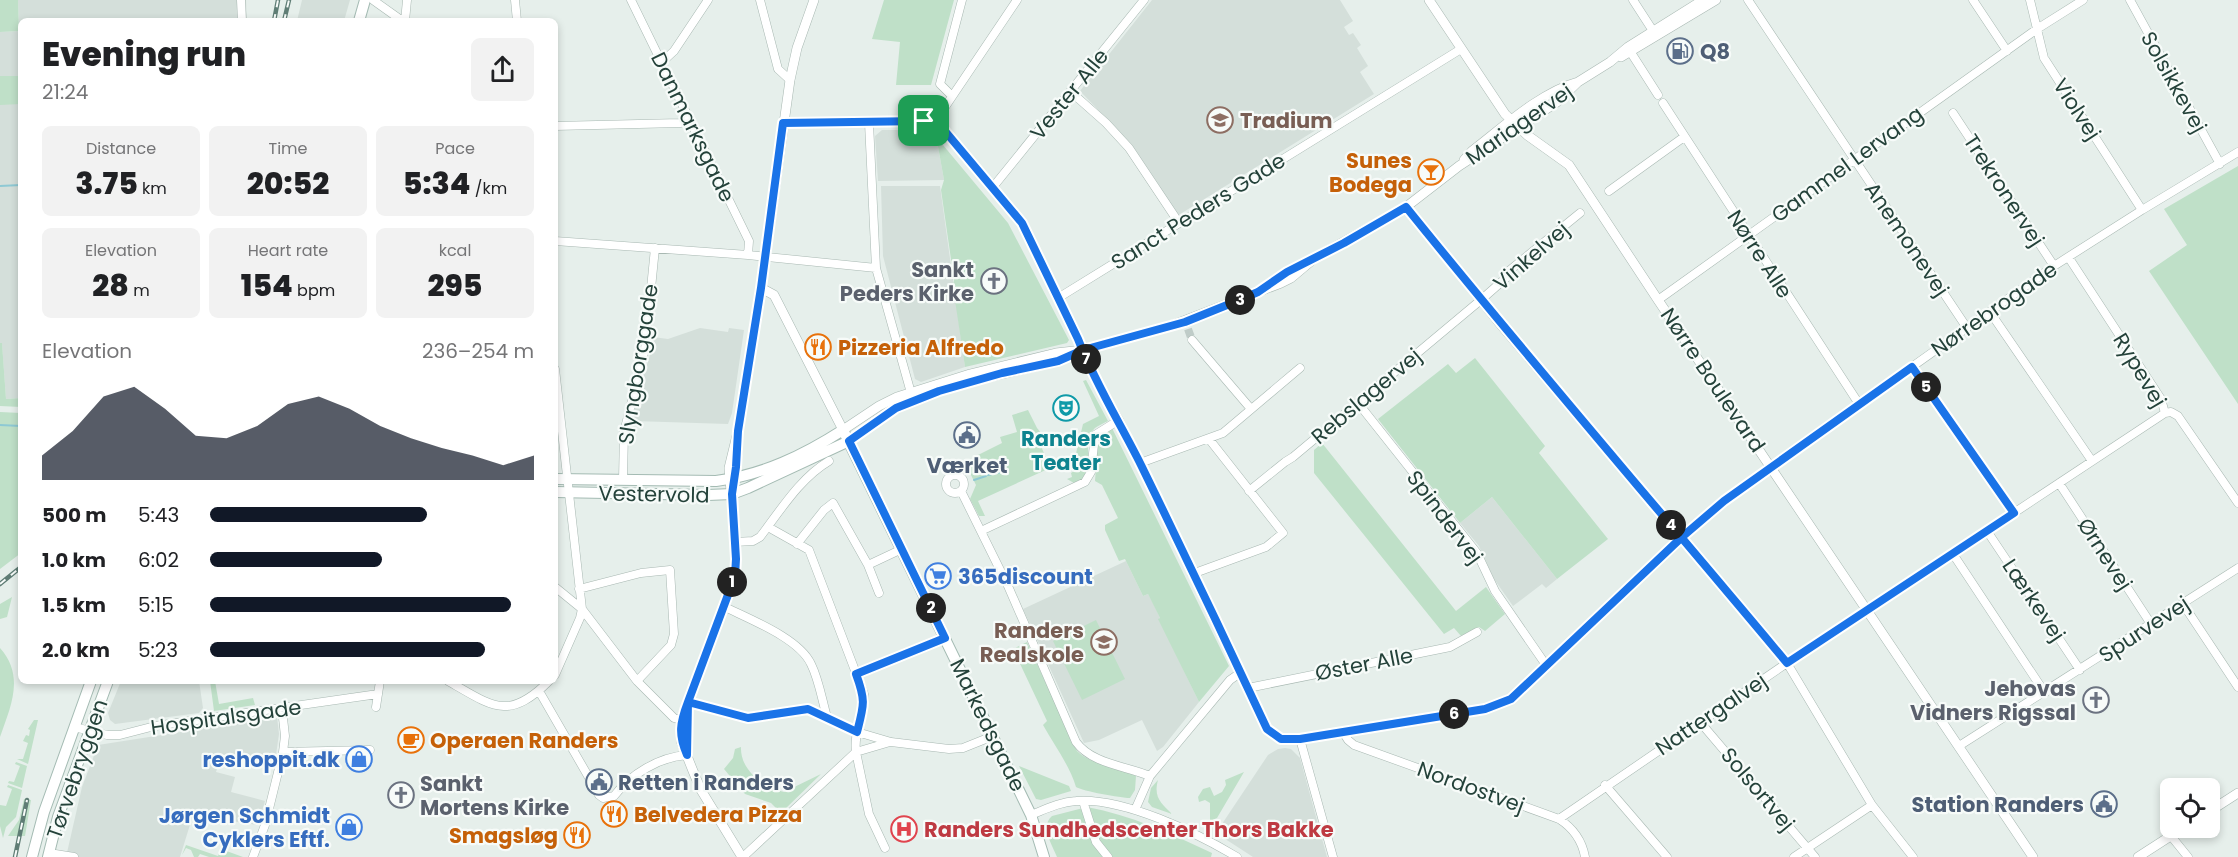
<!DOCTYPE html>
<html lang="en">
<head>
<meta charset="utf-8">
<style>
	:root { --surface:#fff; --page:#f2f2f2; --text:#202124; --muted:#757577; --accent:#111827 }
	body { margin:0; font-family:Poppins,sans-serif; background:var(--page); color:var(--text); height:100vh; display:flex; flex-direction:column; font-size:22px; white-space:nowrap }
	* { box-sizing:border-box; margin:0 }
	p { font-size:20px; color:var(--muted) }
	.icon { flex:none; width:33px; height:33px; fill:none; stroke:currentColor; stroke-width:2; stroke-linecap:round; stroke-linejoin:round }
	.map { position:relative; flex:1; overflow:hidden }
	.details { position:absolute; left:18px; top:18px; width:540px; height:666px; display:flex; flex-direction:column; background:var(--surface); border-radius:9px; box-shadow:0 3px 9px #0003 }
	.details>* { flex:none }
	.tools { position:absolute; left:2160px; top:778px; display:grid; gap:12px }
	.tools a { display:grid; place-items:center; width:60px; height:60px; border-radius:9px; background:var(--surface); box-shadow:0 3px 9px #0003; font-size:30px }
	.pin { position:absolute; display:grid; place-items:center; width:51px; height:51px; color:#fff; margin:-26px; border-radius:12px; box-shadow:0 3px 9px #0006 }
	.km { position:absolute; width:30px; height:30px; margin:-15px; border-radius:50%; background:#222; color:#fff; font-size:16px; line-height:30px; text-align:center }
	.round { display:grid; place-items:center; flex:none; width:63px; height:63px; border-radius:9px; background:var(--page) }
	.summary { display:flex; align-items:center; justify-content:space-between; height:102px; padding:0 24px }
	h1 { font-size:33px; font-weight:800; line-height:45px }
	.stats { display:grid; grid-template-columns:repeat(3,1fr); gap:9px; height:102px; padding:6px 24px }
	.stats div { display:grid; align-content:center; border-radius:9px; background:var(--page); text-align:center }
	.stats b { font-size:30px; font-weight:800 }
	.stats small { font-size:16px; font-weight:400 }
	.stats p { font-size:16px }
	.chart { height:168px; padding:12px 24px }
	.chart p { display:flex; justify-content:space-between }
	.chart svg { width:100%; height:108px; margin-top:6px; fill:var(--accent); opacity:.7 }
	ul { padding:0 24px; list-style:none; font-size:20px }
	li { display:grid; grid-template-columns:96px 72px 1fr; align-items:center; height:45px }
	li i { height:15px; border-radius:8px; background:var(--accent) }
	.map>svg:first-child { display:block }
	.built { fill:#d4dfda }
	.green { fill:#bfe0c8 }
	.lines { fill:none; stroke-linecap:round; stroke-linejoin:round }
	.stream { stroke:#8ec9d4; stroke-width:2 }
	.minor-tunnel { stroke:#bfccc8; stroke-width:8; stroke-dasharray:8 4; stroke-linecap:butt }
	.minor-casing { stroke:#a8b8b2; stroke-width:9 }
	.tertiary-casing { stroke:#a8b8b2; stroke-width:10 }
	.secondary-casing { stroke:#a4bbb3; stroke-width:12 }
	.minor { stroke:#fff; stroke-width:8 }
	.tertiary { stroke:#fff; stroke-width:9 }
	.secondary { stroke:#fff; stroke-width:10 }
	.rail-casing { stroke:#5f7d75; stroke-width:4.5 }
	.rail { stroke:#f7fbf9; stroke-width:2; stroke-dasharray:7; stroke-linecap:butt }
	.route-casing { stroke:#fff; stroke-width:12 }
	.route { stroke:#1a73e8; stroke-width:8 }
	.labels { text-anchor:middle; dominant-baseline:central; stroke-width:4.5; stroke-linejoin:round; paint-order:stroke }
	.service-label { font-size:21px; font-weight:bold; fill:#4e5e75; stroke:#f7fbf9; text-anchor:start }
	.street-label { font-size:21px; fill:#24423a; stroke:#f7fbf9 }
	.education-label { font-size:21px; font-weight:bold; fill:#785e54; stroke:#f7fbf9; text-anchor:start }
	.food-label { font-size:21px; font-weight:bold; fill:#c56008; stroke:#f7fbf9; text-anchor:start }
	.worship-label { font-size:21px; font-weight:bold; fill:#5b616d; stroke:#f7fbf9; text-anchor:end }
	.culture-label { font-size:21px; font-weight:bold; fill:#0d838f; stroke:#f7fbf9 }
	.shop-label { font-size:21px; font-weight:bold; fill:#366cbe; stroke:#f7fbf9; text-anchor:end }
	.health-label { font-size:21px; font-weight:bold; fill:#be3a42; stroke:#f7fbf9; text-anchor:start }
</style>
</head>
<body>
<div class="map">
<svg width="2238" height="857" viewBox="0 0 2238 857">
	<rect width="100%" height="100%" fill="#e6efeb"/>
	<!-- built -->
	<path class="built" d="M18,0H246L247,21H21V398L6,399L2,344L0,343V32L19,31Z
		M302,0H350L344,21H297Z
		M1152,0H1340L1353,21L1344,27L1349,35L1353,33L1361,45L1357,48L1368,66L1360,72L1374,94L1177,216L1157,182L1132,145L1080,91Z
		M882,130H930L937,141L944,180L878,181L875,136Z
		M881,186H940L965,367L921,382L915,379L883,256Z
		M700,328L728,332L729,328L744,330L732,413L728,424L634,421L635,406L642,386L641,383L651,352L653,337L668,339Z
		M1492,497L1557,579L1546,588L1542,584L1513,606L1494,579L1479,546L1460,523Z
		M1126,561L1143,596L1148,594L1153,603L1160,618L1159,619L1199,702L1163,747L1157,751L1142,720L1099,740L1084,743L1023,609Z
		M121,681H199L203,708L199,713L115,724L110,720L108,713Z
		M277,717L279,734L274,769L221,757L216,772L235,777L231,792L265,801L258,825L193,815L180,857H66L82,787L98,745Z
		M1285,748L1291,749L1300,758L1327,857H1253L1216,833L1268,755L1278,749Z"/>
	<!-- green -->
	<path class="green" d="M0,0H18L19,31L0,32Z
		M884,0H954L931,85H896L900,42L872,39Z
		M0,76H21V104L0,105Z
		M937,141L943,145L1008,223L1069,340L1067,343L965,367L953,287L954,280L941,190L944,180Z
		M2238,166V404L2149,271L2187,245L2164,209Z
		M0,343H2L6,399L21,398V407L0,406Z
		M1475,358L1545,446L1539,453L1608,539L1557,579L1492,497L1460,523L1378,419L1448,364L1456,373Z
		M1086,380L1108,421C1104,423 1099,425 1095,428C1078,444 1101,475 1074,483L1067,479L1072,477L1071,473L1074,471L1073,466L1083,424L1099,416L1083,381Z
		M1028,410L1037,428L1043,435L1041,446L1050,468L978,501L985,516H979L970,499L976,485L966,465L976,461L978,455L1002,443L1000,437L1017,432L1012,415Z
		M0,412L21,413V553L0,569Z
		M1112,428L1229,666L1199,702L1158,619L1160,618L1148,594L1143,596L1125,559L1119,561L1105,530V525L1118,518L1102,485L1095,481L1098,442L1100,434Z
		M1322,443L1456,611L1486,587L1505,614L1485,631L1479,627L1461,636L1454,628L1444,634L1314,473V450Z
		M12,597L7,617L0,619V604Z
		M1096,620L1125,679L1082,700L1053,641Z
		M1027,642L1077,751C1094,767 1118,764 1136,776L1135,790L1130,798C1121,798 1082,791 1076,787C1070,766 1054,745 1043,725L1047,721L1013,649Z
		M0,648C25,676 11,706 0,737Z
		M210,681H215L219,704L253,698L255,705L214,711Z
		M34,720H38L28,764L17,759H23L28,743L23,741L26,735L29,736L30,730L28,729Z
		M741,747C740,770 763,787 784,792L821,774L781,813L771,803L745,794L724,769L733,758L735,749Z
		M16,762L27,766L22,788L8,783L9,781L14,782L20,766L15,764Z
		M1019,766L1069,786L1071,791L1041,800L1036,799Z
		M1244,772L1217,818L1210,821V803L1205,800L1199,802L1198,797L1203,789L1210,787L1214,796L1222,792L1226,785L1225,780Z
		M1158,780C1153,798 1162,804 1172,814L1152,807L1148,802L1151,788Z
		M8,785L22,790L16,817L6,827L3,838L0,826V805L6,806L12,789L7,787Z
		M24,799L31,800L25,836H8L19,820Z
		M1087,807C1131,815 1172,834 1212,853L1211,857H1057C1052,845 1040,826 1052,816Z
		M186,845L218,856L221,849L243,857H209L200,854L198,857H194L191,850L186,848L182,855Z"/>
	<g class="lines">
		<!-- stream -->
		<path class="stream" d="M0,186L21,185
			M0,425L21,426
			M988,475L1001,472
			M974,480L986,476"/>
		<!-- minor-tunnel -->
		<path class="minor-tunnel" d="M1188,329L1192,340"/>
		<!-- minor casing -->
		<g class="minor-casing">
			<path id="minor" d="M241,0L242,21
				M373,0L401,20H405
				M515,0L517,21
				M631,0L749,241L748,255
				M760,0L778,69L790,80
				M1633,0L1655,34
				M1748,0L1967,328
				M1973,0L2007,51
				M2030,0L2044,58L2142,210
				M2130,0L2220,164
				M405,21L407,0
				M1628,48L1658,95
				M662,62L674,51L708,0
				M1071,92L1106,123L1129,148L1179,223
				M952,96L940,84L962,0
				M1663,103L1859,404
				M1953,113L2054,266
				M934,118L1022,223L1078,339L1088,365L1119,420L1267,730L1281,739H1300L1485,709L1511,698L1682,537L1723,501L2054,266L2142,210L2238,152
				M783,123L924,121L941,113L1017,0
				M869,123L876,268L911,393
				M555,126L680,123L690,121
				M993,187L1144,0
				M1609,191L1684,137
				M1406,207L1498,322L1787,663L1872,805L1913,857
				M555,241L748,255L876,268
				M2069,258L2161,399L2165,413
				M1058,298L1461,49
				M1658,300L2037,29L2083,0
				M1990,312L2092,461
				M1192,340L1251,409
				M1912,367L2014,513
				M555,369L582,609L637,681L674,718L681,720
				M1358,403L1477,553L1495,591L1546,665
				M2165,413L2171,412L2178,416L2238,503
				M1140,463L1223,433L1300,368
				M946 484a9 9 0 1 1 18 0a9 9 0 1 1-18 0Z
				M623,480L624,432L645,349L655,248
				M2059,483L2151,624
				M961,491L1008,586L1076,742C1092,764 1126,766 1150,776
				M1249,491L1285,462L1293,457L1482,299L1507,277L1510,270L1580,213
				M981,531L1085,482L1091,472L1095,435L1119,420
				M1987,531L2080,670
				M735,542L753,541L760,537C780,511 800,478 829,461
				M797,544L824,510L833,503L868,565L879,593
				M1953,554L2045,693
				M868,565L902,549
				M1192,574L1266,547L1283,533L1209,439
				M555,587L582,609
				M579,589L641,573L670,570L674,634L671,645L637,681
				M2183,604L2238,687
				M723,606C749,619 799,638 811,664C819,680 822,700 827,717
				M856,674L945,638
				M555,675L580,618L582,609
				M448,681C492,706 508,722 549,681
				M1248,688L1450,647L1477,632
				M539,691L599,795L603,798L614,796C631,774 659,757 687,755
				M688,702L748,718L808,709L857,732L891,742L949,749L963,748L993,736
				M376,707L380,681
				M1700,722L1815,857
				M74,727L107,735H120L155,726L378,694
				M1343,732L1348,740L1354,745L1559,819C1573,828 1582,840 1585,857
				M1300,739L1333,857
				M1959,746L2238,568
				M283,752L370,750
				M1605,785L1667,857
				M1083,801L1096,842L1108,857
				M1135,810L1150,776L1230,680L1240,673
				M1031,815C1046,809 1060,802 1076,801C1123,797 1197,833 1237,857
				M1559,819L1787,663L2165,413
				M2171,836L2188,857
				M885,848L869,814L856,752L890,742
				M49,853L74,857
				M253,857L265,825L283,752L285,736L282,709
				M743,857L856,752C853,732 865,714 864,694L809,550L768,527
				M1794,857L1872,805"/>
		</g>
		<!-- tertiary casing -->
		<g class="tertiary-casing">
			<path id="tertiary" d="M1429,0L1505,114L1527,135L1569,165L1658,300L2033,857
				M1621,57L1716,0
				M1464,160L1472,151C1502,128 1541,92 1578,82
				M1270,283L1406,207L1459,166L1557,102L1578,82L1610,62L1628,47L1703,0
				M761,288L774,295L843,430L879,406L897,397L970,374L1056,353L1083,350L1168,327L1281,283L1291,278L1310,262
				M849,441L884,415L907,403L955,385L1058,361L1075,354
				M734,483L738,446
				M688,752V709
				M2210,811L2238,793
				M742,857L701,790L693,771L681,741V720L735,576L736,550L729,468L738,431L761,288L790,80L797,48L814,0
				M2138,857L2183,828"/>
		</g>
		<!-- secondary casing -->
		<g class="secondary-casing">
			<path id="secondary" d="M359,21L365,0
				M555,479L716,481C763,475 804,455 843,430L1031,815L1044,857
				M555,492L708,495L732,494L748,488L849,441
				M32,857L44,812L91,681
				M48,857L58,817L108,681"/>
		</g>
		<!-- minor -->
		<use href="#minor" class="minor"/>
		<!-- tertiary -->
		<use href="#tertiary" class="tertiary"/>
		<!-- secondary -->
		<use href="#secondary" class="secondary"/>
		<!-- rail casing -->
		<g class="rail-casing">
			<path id="rail" d="M274,21L278,0
				M284,21L289,0
				M0,584L21,567
				M15,857L27,800"/>
		</g>
		<!-- rail -->
		<use href="#rail" class="rail"/>
	</g>
	<g class="lines">
		<!-- route casing -->
		<g class="route-casing">
			<path id="route" d="M924,121L783,123L761,288L738,431L736,467L732,494L736,559L735,576L688,702L687,755C678,734 680,723 688,702L748,718L808,709L857,732C864,705 866,701 856,674L945,638L849,441L896,408L939,391L1002,373L1058,361L1083,350L1185,322L1237,301L1258,292L1287,272L1344,243L1406,207C1530,361 1660,511 1787,663L2014,513L1912,367L1724,501L1682,537L1511,699L1485,709L1300,739H1281L1267,729C1226,641 1184,553 1141,465C1120,423 1095,383 1078,339L1022,223L934,118L924,121"/>
		</g>
		<!-- route -->
		<use href="#route" class="route"/>
	</g>
	<!-- icons -->
	<defs>
		<g id="fuel-ring" transform="scale(1.35)"><circle r="9.5" fill="#f7fbf9" stroke="#5c6f8a" stroke-width="1.5"/><path d="M-5.5-6h7V0h2V4h1.3V-2.5L3-4.5l.8-.8L6-3V5H2.5V1h-1V6h-7ZM-4.2-4.7v3.2H.2V-4.7Z" fill="#5c6f8a"/></g>
		<g id="university-ring" transform="scale(1.35)"><circle r="9.5" fill="#f7fbf9" stroke="#8d6e63" stroke-width="1.5"/><path d="M0-5L7-2L0 1L-7-2ZM-4 1L0 2.5L4 1V4Q0 6-4 4Z" fill="#8d6e63"/></g>
		<g id="bar-ring" transform="scale(1.35)"><circle r="9.5" fill="#f7fbf9" stroke="#e8710a" stroke-width="1.5"/><path d="M-6-5H6L.8 .8V4.5H3.5V6h-7V4.5H-.8V.8Z" fill="#e8710a"/></g>
		<g id="church-ring" transform="scale(1.35)"><circle r="9.5" fill="#f7fbf9" stroke="#6b7280" stroke-width="1.5"/><path d="M-1.2-6h2.4v3.5h3.3v2.4h-3.3V6h-2.4V-.1h-3.3v-2.4h3.3Z" fill="#6b7280"/></g>
		<g id="restaurant-ring" transform="scale(1.35)"><circle r="9.5" fill="#f7fbf9" stroke="#e8710a" stroke-width="1.5"/><path d="M-5-6h1v4h1v-4h1v4h1v-4h1v5L-1.5 .5V6h-2V.5L-5-1ZM5-6V6H3V1.5H1.5Q1.5-4 5-6Z" fill="#e8710a"/></g>
		<g id="theatre-ring" transform="scale(1.35)"><circle r="9.5" fill="#f7fbf9" stroke="#0f9aa8" stroke-width="1.5"/><path d="M-5-5.5Q0-4 5-5.5V0Q5 5 0 6Q-5 5-5 0ZM-3.3-2.5H-1v1.5H-3.3ZM1-2.5H3.3v1.5H1ZM-2.8 1Q0 5.5 2.8 1Z" fill="#0f9aa8"/></g>
		<g id="civic-ring" transform="scale(1.35)"><circle r="9.5" fill="#f7fbf9" stroke="#5c6f8a" stroke-width="1.5"/><path d="M-.6-6.5H3V-4.5H.6V-3L4-1V1h2V6H-6V1h2V-1L-.6-3ZM-1.2 2.5V6h2.4V2.5Z" fill="#5c6f8a"/></g>
		<g id="supermarket-ring" transform="scale(1.35)"><circle r="9.5" fill="#f7fbf9" stroke="#3f7fe0" stroke-width="1.5"/><path d="M-6-5.5h2.5l.6 2H6L4.5 2H-2.5L-4.4-4H-6ZM-1.5 3.2a1.3 1.3 0 1 0 .1 0ZM3 3.2a1.3 1.3 0 1 0 .1 0Z" fill="#3f7fe0"/></g>
		<g id="school-ring" transform="scale(1.35)"><circle r="9.5" fill="#f7fbf9" stroke="#8d6e63" stroke-width="1.5"/><path d="M0-5L7-2L0 1L-7-2ZM-4 1L0 2.5L4 1V4Q0 6-4 4Z" fill="#8d6e63"/></g>
		<g id="cafe-ring" transform="scale(1.35)"><circle r="9.5" fill="#f7fbf9" stroke="#e8710a" stroke-width="1.5"/><path d="M-5.5-4.5H6V0H3Q3 3.5 0 3.5H-2.5Q-5.5 3.5-5.5 0ZM3-3.2v2h1.7v-2ZM-6 4.5H4V6H-6Z" fill="#e8710a"/></g>
		<g id="shop-ring" transform="scale(1.35)"><circle r="9.5" fill="#f7fbf9" stroke="#3f7fe0" stroke-width="1.5"/><path d="M-5-2.5h2.3a2.7 3.5 0 0 1 5.4 0H5L5.5 6h-11ZM-1.5-2.5h3a1.5 2.3 0 0 0-3 0Z" fill="#3f7fe0"/></g>
		<g id="hospital-ring" transform="scale(1.35)"><circle r="9.5" fill="#f7fbf9" stroke="#e0444e" stroke-width="1.5"/><path d="M-5-5h3v3.5h4V-5h3V5h-3V1.5h-4V5h-3Z" fill="#e0444e"/></g>
	</defs>
	<g fill-rule="evenodd">
		<use href="#fuel-ring" x="1680" y="51"/>
		<use href="#university-ring" x="1220" y="120"/>
		<use href="#bar-ring" x="1431" y="172"/>
		<use href="#church-ring" x="994" y="281"/>
		<use href="#restaurant-ring" x="818" y="347"/>
		<use href="#theatre-ring" x="1066" y="408"/>
		<use href="#civic-ring" x="967" y="435"/>
		<use href="#supermarket-ring" x="938" y="576"/>
		<use href="#school-ring" x="1104" y="642"/>
		<use href="#church-ring" x="2096" y="700"/>
		<use href="#cafe-ring" x="411" y="740"/>
		<use href="#shop-ring" x="359" y="759"/>
		<use href="#civic-ring" x="599" y="782"/>
		<use href="#church-ring" x="401" y="795"/>
		<use href="#civic-ring" x="2104" y="804"/>
		<use href="#restaurant-ring" x="614" y="814"/>
		<use href="#shop-ring" x="349" y="827"/>
		<use href="#hospital-ring" x="904" y="829"/>
		<use href="#restaurant-ring" x="577" y="835"/>
	</g>
	<g class="labels">
		<!-- service labels -->
		<g class="service-label">
			<text x="1700" y="51">Q8</text>
			<text x="967" y="465" text-anchor="middle">Værket</text>
			<text x="618" y="782">Retten i Randers</text>
			<text x="2084" y="804" text-anchor="end">Station Randers</text>
		</g>
		<!-- street labels -->
		<g class="street-label">
			<text transform="translate(2174 82) rotate(61)">Solsikkevej</text>
			<text transform="translate(1069 94) rotate(-51)">Vester Alle</text>
			<text transform="translate(2077 109) rotate(57)">Violvej</text>
			<text transform="translate(1519 124) rotate(-35)">Mariagervej</text>
			<text transform="translate(693 127) rotate(64)">Danmarksgade</text>
			<text transform="translate(1847 164) rotate(-36)">Gammel Lervang</text>
			<text transform="translate(2004 190) rotate(57)">Trekronervej</text>
			<text transform="translate(1198 211) rotate(-32)">Sanct Peders Gade</text>
			<text transform="translate(1907 239) rotate(56)">Anemonevej</text>
			<text transform="translate(1760 254) rotate(57)">Nørre Alle</text>
			<text transform="translate(1531 256) rotate(-41)">Vinkelvej</text>
			<text transform="translate(1994 309) rotate(-35)">Nørrebrogade</text>
			<text transform="translate(638 364) rotate(-81)">Slyngborggade</text>
			<text transform="translate(2140 370) rotate(59)">Rypevej</text>
			<text transform="translate(1713 380) rotate(56)">Nørre Boulevard</text>
			<text transform="translate(1366 396) rotate(-40)">Rebslagervej</text>
			<text transform="translate(654 494) rotate(1)">Vestervold</text>
			<text transform="translate(1445 517) rotate(53)">Spindervej</text>
			<text transform="translate(2105 554) rotate(57)">Ørnevej</text>
			<text transform="translate(2034 600) rotate(56)">Lærkevej</text>
			<text transform="translate(2144 629) rotate(-33)">Spurvevej</text>
			<text transform="translate(1364 664) rotate(-11)">Øster Alle</text>
			<text transform="translate(1711 714) rotate(-34)">Nattergalvej</text>
			<text transform="translate(226 717) rotate(-8)">Hospitalsgade</text>
			<text transform="translate(988 725) rotate(64)">Markedsgade</text>
			<text transform="translate(77 769) rotate(-71)">Tørvebryggen</text>
			<text transform="translate(1471 787) rotate(20)">Nordostvej</text>
			<text transform="translate(1758 789) rotate(50)">Solsortvej</text>
		</g>
		<!-- education labels -->
		<g class="education-label">
			<text x="1240" y="120">Tradium</text>
			<text x="1084" y="630" text-anchor="end">Randers<tspan x="1084" dy="24">Realskole</tspan></text>
		</g>
		<!-- food labels -->
		<g class="food-label">
			<text x="1412" y="160" text-anchor="end">Sunes<tspan x="1412" dy="24">Bodega</tspan></text>
			<text x="838" y="347">Pizzeria Alfredo</text>
			<text x="430" y="740">Operaen Randers</text>
			<text x="634" y="814">Belvedera Pizza</text>
			<text x="558" y="835" text-anchor="end">Smagsløg</text>
		</g>
		<!-- worship labels -->
		<g class="worship-label">
			<text x="974" y="269">Sankt<tspan x="974" dy="24">Peders Kirke</tspan></text>
			<text x="2076" y="688">Jehovas<tspan x="2076" dy="24">Vidners Rigssal</tspan></text>
			<text x="420" y="783" text-anchor="start">Sankt<tspan x="420" dy="24">Mortens Kirke</tspan></text>
		</g>
		<!-- culture labels -->
		<g class="culture-label">
			<text x="1066" y="438">Randers<tspan x="1066" dy="24">Teater</tspan></text>
		</g>
		<!-- shop labels -->
		<g class="shop-label">
			<text x="958" y="576" text-anchor="start">365discount</text>
			<text x="340" y="759">reshoppit.dk</text>
			<text x="330" y="815">Jørgen Schmidt<tspan x="330" dy="24">Cyklers Eftf.</tspan></text>
		</g>
		<!-- health labels -->
		<g class="health-label">
			<text x="924" y="829">Randers Sundhedscenter Thors Bakke</text>
		</g>
	</g>
</svg>
<div class="tools">
<a><svg class="icon" aria-label="locate" viewBox="0 0 24 24"><circle cx="12" cy="12" r="6"/><path d="M12 2v4M12 18v4M2 12h4M18 12h4"/></svg></a>
</div>
<div class="pin" style="left:924px;top:121px;background:#1e9e55"><svg class="icon" aria-label="arrive" viewBox="0 0 24 24"><path d="M6 21V4h12l-3 4 3 4H6"/></svg></div>
<b class="km" style="left:732px;top:582px">1</b>
<b class="km" style="left:931px;top:608px">2</b>
<b class="km" style="left:1240px;top:300px">3</b>
<b class="km" style="left:1671px;top:525px">4</b>
<b class="km" style="left:1926px;top:387px">5</b>
<b class="km" style="left:1454px;top:714px">6</b>
<b class="km" style="left:1086px;top:359px">7</b>
<section class="details">
<div class="summary"><div><h1>Evening run</h1><p>21:24</p></div><a class="round"><svg class="icon" aria-label="share" viewBox="0 0 24 24"><path d="M12 15V3M7 8l5-5 5 5M5 13v7h14v-7"/></svg></a></div>
<div class="stats">
<div><p>Distance</p><b>3.75<small> km</small></b></div>
<div><p>Time</p><b>20:52</b></div>
<div><p>Pace</p><b>5:34<small> /km</small></b></div>
</div>
<div class="stats">
<div><p>Elevation</p><b>28<small> m</small></b></div>
<div><p>Heart rate</p><b>154<small> bpm</small></b></div>
<div><p>kcal</p><b>295</b></div>
</div>
<div class="chart"><p><span>Elevation</span>236–254 m</p>
<svg viewBox="0 0 160 44" preserveAspectRatio="none"><path d="M0 44V34L10 24L20 10L30 6L40 15L50 26L60 27L70 22L80 13L90 10L100 15L110 22L120 27L130 31L140 34L150 38L160 34V44z"/></svg>
</div>
<ul>
<li><b>500 m</b>5:43<i style="width:67%"></i></li>
<li><b>1.0 km</b>6:02<i style="width:53%"></i></li>
<li><b>1.5 km</b>5:15<i style="width:93%"></i></li>
<li><b>2.0 km</b>5:23<i style="width:85%"></i></li>
</ul>
</section>
</div>
</body>
</html>
